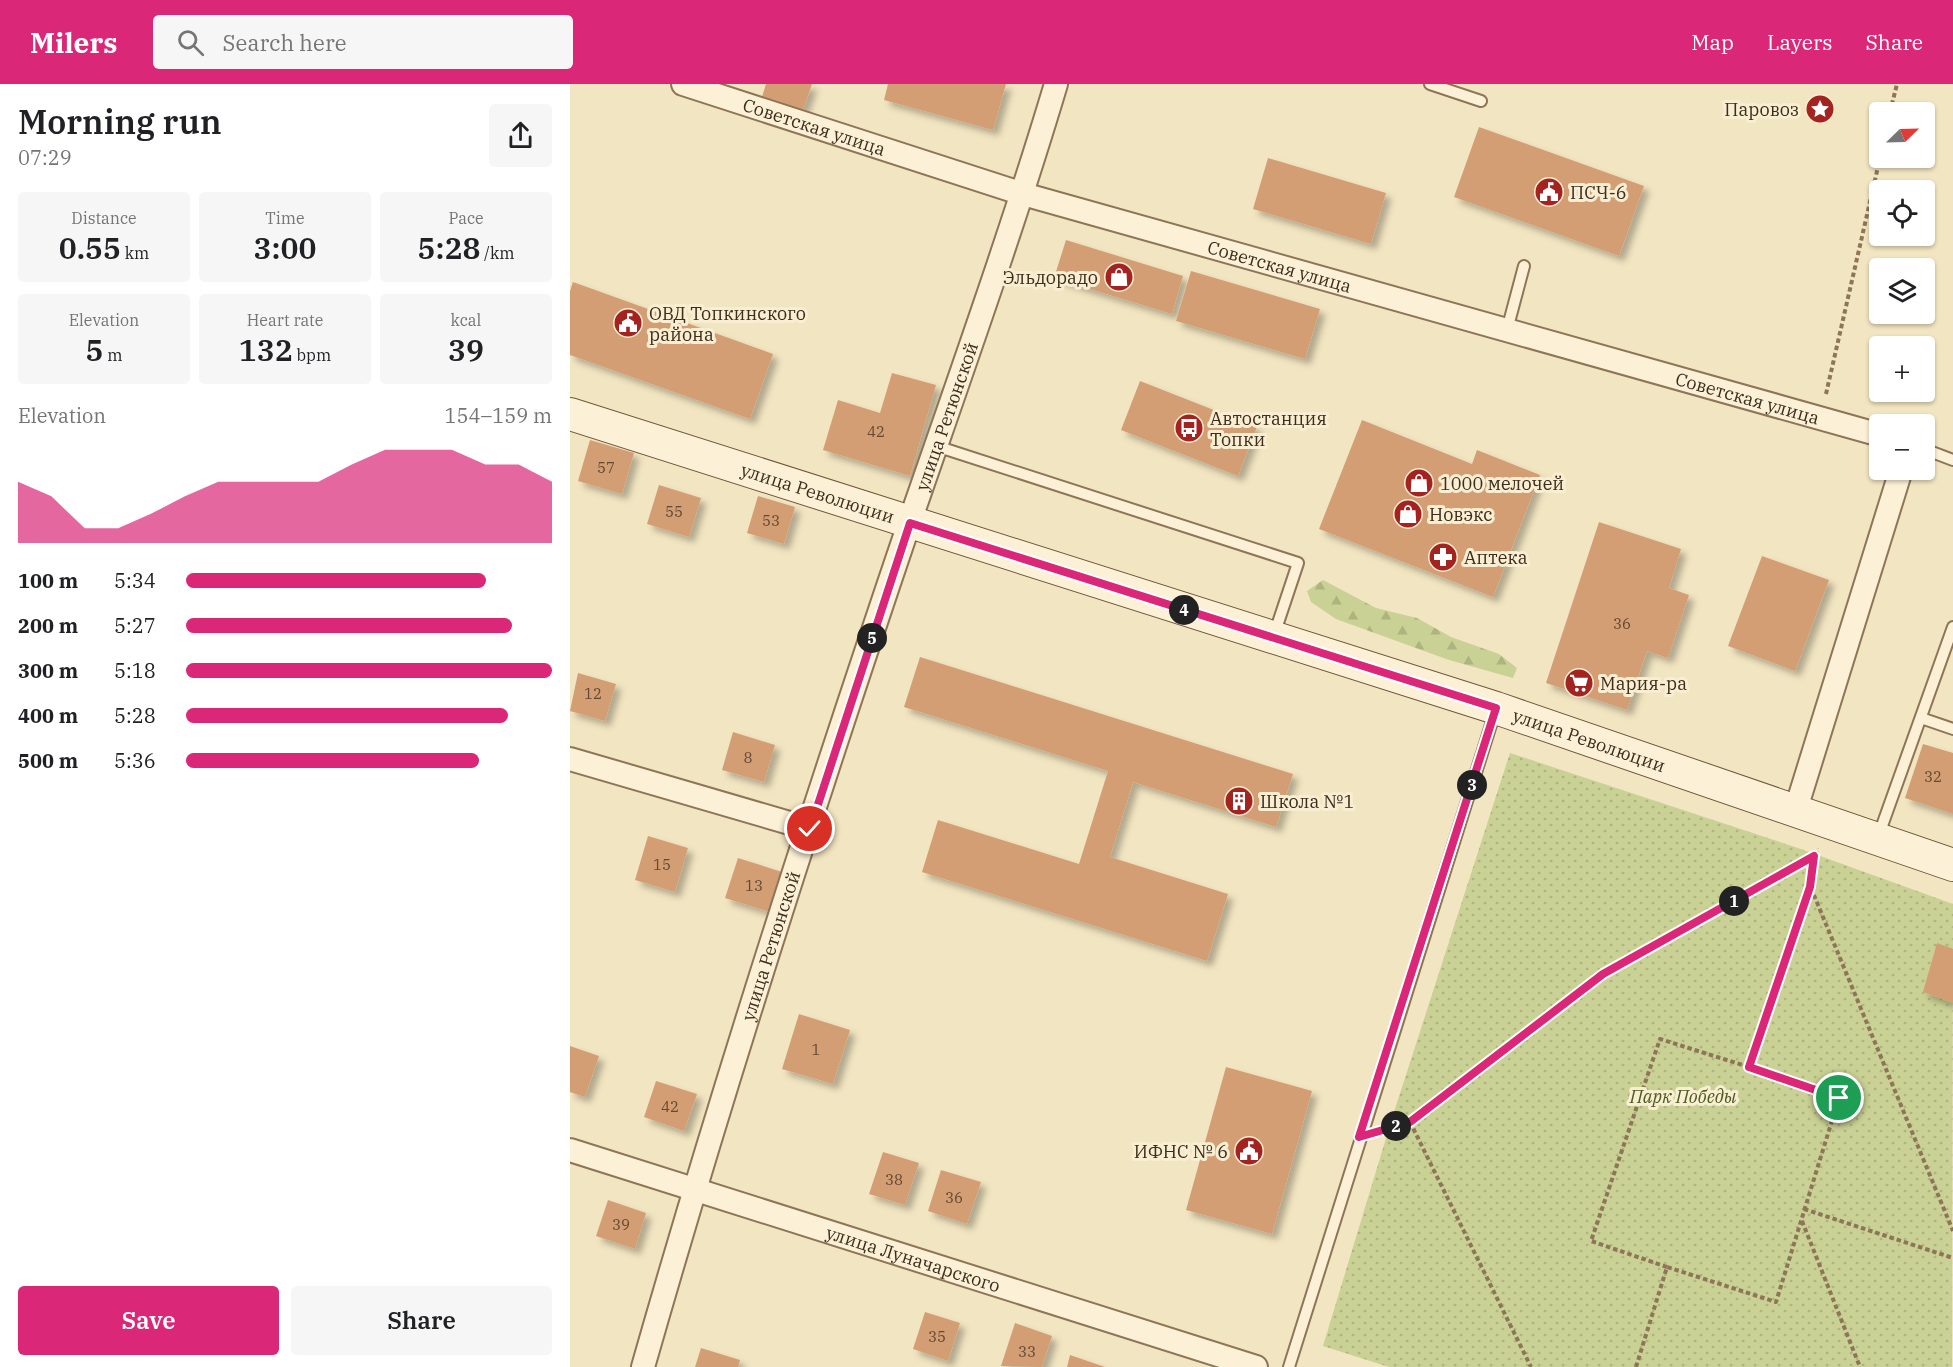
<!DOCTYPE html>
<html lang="en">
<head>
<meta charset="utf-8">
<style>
	:root { --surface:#fff; --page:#f6f6f6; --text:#202124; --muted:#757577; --accent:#db2777 }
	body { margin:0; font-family:"IBM Plex Serif",serif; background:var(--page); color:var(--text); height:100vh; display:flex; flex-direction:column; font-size:22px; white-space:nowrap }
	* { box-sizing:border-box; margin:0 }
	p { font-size:20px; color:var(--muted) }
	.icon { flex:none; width:33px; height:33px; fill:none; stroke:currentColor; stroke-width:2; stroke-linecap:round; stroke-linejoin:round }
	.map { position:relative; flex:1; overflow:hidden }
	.panel { display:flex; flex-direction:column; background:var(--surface); width:570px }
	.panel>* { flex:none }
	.needle { width:39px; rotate:67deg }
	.controls { position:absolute; left:1299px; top:18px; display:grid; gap:12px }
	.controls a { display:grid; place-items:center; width:66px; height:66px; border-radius:6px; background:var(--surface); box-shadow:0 2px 4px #0004; font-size:30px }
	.pin { position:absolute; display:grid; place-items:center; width:51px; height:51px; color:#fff; margin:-26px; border:3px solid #fff; border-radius:50%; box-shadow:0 2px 6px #0007 }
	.km { position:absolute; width:30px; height:30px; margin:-15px; border-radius:50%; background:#222; color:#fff; font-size:16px; line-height:30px; text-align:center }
	.round { display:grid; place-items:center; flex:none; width:63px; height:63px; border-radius:6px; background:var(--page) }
	.overview { display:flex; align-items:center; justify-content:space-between; height:102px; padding:0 18px }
	h1 { font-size:33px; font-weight:600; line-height:45px }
	.stats { display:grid; grid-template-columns:repeat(3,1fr); gap:9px; height:102px; padding:6px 18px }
	.stats div { display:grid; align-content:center; border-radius:6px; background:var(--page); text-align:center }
	.stats b { font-size:30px; font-weight:600 }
	.stats small { font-size:16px; font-weight:400 }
	.stats p { font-size:16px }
	.chart { height:168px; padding:12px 18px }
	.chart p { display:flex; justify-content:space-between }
	.chart svg { width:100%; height:108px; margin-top:6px; fill:var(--accent); opacity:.7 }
	.button { display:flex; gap:12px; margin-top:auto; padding:12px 18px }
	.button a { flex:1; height:69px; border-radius:6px; background:var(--accent); color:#fff; font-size:24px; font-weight:600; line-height:69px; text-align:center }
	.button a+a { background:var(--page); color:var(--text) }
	ul { padding:0 18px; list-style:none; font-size:20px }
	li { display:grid; grid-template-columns:96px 72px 1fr; align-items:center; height:45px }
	li i { height:15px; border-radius:8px; background:var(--accent) }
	header { display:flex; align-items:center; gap:36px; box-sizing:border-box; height:84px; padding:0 30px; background:var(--accent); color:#fff }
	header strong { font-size:28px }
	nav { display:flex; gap:33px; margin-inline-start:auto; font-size:21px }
	.search { width:420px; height:54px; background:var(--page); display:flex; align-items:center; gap:15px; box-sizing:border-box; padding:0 21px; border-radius:6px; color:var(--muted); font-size:22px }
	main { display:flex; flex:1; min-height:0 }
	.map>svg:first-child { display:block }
	.forest { fill:url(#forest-firs) }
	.park { fill:url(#park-dots) }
	.building { fill:#d49e74; filter:url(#shadow) }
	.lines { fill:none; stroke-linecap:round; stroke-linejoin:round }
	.lane-casing { stroke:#8e7557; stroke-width:14 }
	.street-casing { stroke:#8e7557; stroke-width:26 }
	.secondary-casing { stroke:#70563a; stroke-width:34 }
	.path { stroke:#8e7557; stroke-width:4; stroke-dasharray:4.5 3; stroke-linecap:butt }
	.lane { stroke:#fcf1d6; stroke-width:10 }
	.street { stroke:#fcf1d6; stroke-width:22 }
	.secondary { stroke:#fcf1d6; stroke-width:32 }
	.route-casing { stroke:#fff; stroke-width:12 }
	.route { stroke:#db2777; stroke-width:8 }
	.labels { text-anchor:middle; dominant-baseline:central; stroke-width:6; stroke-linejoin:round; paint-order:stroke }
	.number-label { font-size:15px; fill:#624933 }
	.poi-label { font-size:18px; fill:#3c2d1d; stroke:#f9eed2; text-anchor:start }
	.street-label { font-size:18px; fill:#3c2d1d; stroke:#f9eed2 }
	.park-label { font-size:18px; font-style:italic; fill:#4b5b21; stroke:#f9eed2 }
</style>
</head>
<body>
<header>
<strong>Milers</strong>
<div class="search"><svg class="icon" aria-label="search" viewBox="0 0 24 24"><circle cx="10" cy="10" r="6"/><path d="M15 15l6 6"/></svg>Search here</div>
<nav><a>Map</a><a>Layers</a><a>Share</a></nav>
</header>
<main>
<section class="panel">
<div class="overview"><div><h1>Morning run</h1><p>07:29</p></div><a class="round"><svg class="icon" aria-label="share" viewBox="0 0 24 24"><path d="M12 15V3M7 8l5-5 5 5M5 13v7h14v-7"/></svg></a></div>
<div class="stats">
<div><p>Distance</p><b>0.55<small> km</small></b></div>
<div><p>Time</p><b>3:00</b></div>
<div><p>Pace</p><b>5:28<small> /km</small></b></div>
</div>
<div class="stats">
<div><p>Elevation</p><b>5<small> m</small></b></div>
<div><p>Heart rate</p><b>132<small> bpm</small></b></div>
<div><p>kcal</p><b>39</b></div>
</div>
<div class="chart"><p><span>Elevation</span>154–159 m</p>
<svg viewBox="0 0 160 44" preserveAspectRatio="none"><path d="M0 44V19L10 25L20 38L30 38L40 32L50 25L60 19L70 19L80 19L90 19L100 12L110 6L120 6L130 6L140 12L150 12L160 19V44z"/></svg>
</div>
<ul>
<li><b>100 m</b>5:34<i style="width:82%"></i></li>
<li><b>200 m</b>5:27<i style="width:89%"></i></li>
<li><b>300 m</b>5:18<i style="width:100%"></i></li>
<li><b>400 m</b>5:28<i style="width:88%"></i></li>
<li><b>500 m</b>5:36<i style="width:80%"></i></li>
</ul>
<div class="button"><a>Save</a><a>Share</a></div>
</section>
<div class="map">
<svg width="1383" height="1283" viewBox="0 0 1383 1283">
	<defs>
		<pattern id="forest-firs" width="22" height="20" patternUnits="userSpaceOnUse" patternTransform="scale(1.5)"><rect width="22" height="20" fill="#c9d194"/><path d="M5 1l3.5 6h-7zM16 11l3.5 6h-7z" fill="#aeb47f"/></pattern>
		<pattern id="park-dots" width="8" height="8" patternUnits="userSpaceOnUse" patternTransform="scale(1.5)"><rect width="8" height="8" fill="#c9d194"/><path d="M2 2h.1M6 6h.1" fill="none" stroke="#aeb47f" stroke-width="1.8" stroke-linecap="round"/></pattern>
		<filter id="shadow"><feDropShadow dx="5.5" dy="5.5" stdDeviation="3" flood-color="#0004"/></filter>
	</defs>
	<rect width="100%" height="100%" fill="#f2e5c1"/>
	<!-- forest -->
	<path class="forest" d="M753,496L806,524L847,534L881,553L929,570L947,584L943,594L879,576L766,535L741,518L737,507Z"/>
	<!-- park -->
	<path class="park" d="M940,669L1228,764L1383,820L1382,1283H819L753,1262L824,1028Z"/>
	<!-- building -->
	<path class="building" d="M196,0H242L233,26L192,13Z
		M318,0H436L423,46L314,16Z
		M909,43L1074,102L1049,172L884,113Z
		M698,74L816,109L801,160L683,125Z
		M496,156L613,192L602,230L484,194Z
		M621,187L750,225L735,275L606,237Z
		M3,198L203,270L180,335L0,271V207Z
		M322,289L366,301L340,392L253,366L268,316L310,329Z
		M570,297L687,343L668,392L551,346Z
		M792,336L902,380L907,366L970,391L923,513L749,445Z
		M20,356L64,369L52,410L8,397Z
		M89,401L131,414L119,453L77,440Z
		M188,412L225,423L214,460L177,449Z
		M1029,438L1111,465L1099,504L1119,511L1098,574L1077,567L1057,626L976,599Z
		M1192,472L1259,496L1225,587L1158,562Z
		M350,573L723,690L706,743L563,698L540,773L658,810L637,877L352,788L368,736L509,780L538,687L334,623Z
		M8,589L46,600L35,637L0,627Z
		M163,648L205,661L194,698L152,686Z
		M1353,660L1383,669V730L1335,714Z
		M78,752L118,764L105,808L65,796Z
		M168,774L212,788L200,828L155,814Z
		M1367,859L1383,865V919L1353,908Z
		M229,930L280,946L263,1000L212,985Z
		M0,962L29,972L15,1013L0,1008Z
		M656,983L742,1007L702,1150L616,1126Z
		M86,997L127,1010L114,1047L74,1033Z
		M313,1068L349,1079L335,1121L299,1110Z
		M371,1086L411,1098L397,1140L358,1127Z
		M38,1116L76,1129L65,1165L26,1152Z
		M355,1228L390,1239L378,1277L343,1265Z
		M445,1239L482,1252L472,1283L431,1282Z
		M131,1264L170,1276L168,1283H125Z
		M500,1271L535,1283H497Z"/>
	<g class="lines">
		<!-- lane casing -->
		<g class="lane-casing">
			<path id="lane" d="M860,0L911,17
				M937,246L954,182
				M366,362L728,479L704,551
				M1354,365L1383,376
				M1351,634L1383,645
				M1308,753L1383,543
				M719,1283L926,625"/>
		</g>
		<!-- street casing -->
		<g class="street-casing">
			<g id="street">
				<path id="s1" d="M113,0L453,110L1310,351"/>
				<path d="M0,675L240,745"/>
				<path d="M1225,728L1331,386"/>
				<path id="s2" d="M0,1066L686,1283"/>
				<path id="s3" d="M73,1283C154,999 245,717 340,437C390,292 442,147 486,0"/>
			</g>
		</g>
		<!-- secondary casing -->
		<g class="secondary-casing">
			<g id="secondary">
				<path id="s4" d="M0,330L926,624L1383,781"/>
			</g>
		</g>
		<!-- path -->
		<path class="path" d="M1320,28L1327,0
			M1256,310L1310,74
			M1241,804L1383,1147
			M840,1038L961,1283
			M814,1046L840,1038L1033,890L1243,772
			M1234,1125L1383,1174
			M1232,1137L1290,1283
			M1097,1183L1021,1157L1090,955L1179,983
			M1066,1283L1097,1183L1206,1218L1269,1014L1179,983L1240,803L1247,764"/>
		<!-- lane -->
		<use href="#lane" class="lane"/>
		<!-- street -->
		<use href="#street" class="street"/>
		<!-- secondary -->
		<use href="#secondary" class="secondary"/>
	</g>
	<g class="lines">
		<!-- route casing -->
		<g class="route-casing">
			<path id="route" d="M240,745L340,439L926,624L789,1053L840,1038L1033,890L1244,772L1240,803L1179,983L1269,1014"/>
		</g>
		<!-- route -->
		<use href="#route" class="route"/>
	</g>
	<!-- icons -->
	<defs>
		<g id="sight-disc" transform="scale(1.5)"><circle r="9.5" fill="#a32321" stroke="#f9eed2"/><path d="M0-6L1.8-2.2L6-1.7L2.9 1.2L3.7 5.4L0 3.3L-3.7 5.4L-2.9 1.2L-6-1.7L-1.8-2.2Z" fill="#fff"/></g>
		<g id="civic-disc" transform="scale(1.5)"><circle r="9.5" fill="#a32321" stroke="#f9eed2"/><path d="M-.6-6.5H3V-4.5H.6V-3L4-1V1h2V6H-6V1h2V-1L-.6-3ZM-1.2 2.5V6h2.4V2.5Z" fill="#fff"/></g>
		<g id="shop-disc" transform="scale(1.5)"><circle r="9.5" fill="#a32321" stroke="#f9eed2"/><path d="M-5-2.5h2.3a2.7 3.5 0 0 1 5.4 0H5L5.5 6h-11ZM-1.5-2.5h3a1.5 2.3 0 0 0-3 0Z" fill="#fff"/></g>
		<g id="bus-disc" transform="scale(1.5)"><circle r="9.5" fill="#a32321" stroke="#f9eed2"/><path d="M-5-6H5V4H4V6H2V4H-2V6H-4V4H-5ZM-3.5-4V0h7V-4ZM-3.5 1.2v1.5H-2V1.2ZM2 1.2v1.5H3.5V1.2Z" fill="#fff"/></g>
		<g id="pharmacy-disc" transform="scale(1.5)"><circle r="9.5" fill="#a32321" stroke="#f9eed2"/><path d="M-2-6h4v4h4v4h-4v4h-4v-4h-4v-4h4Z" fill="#fff"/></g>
		<g id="supermarket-disc" transform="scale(1.5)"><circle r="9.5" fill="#a32321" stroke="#f9eed2"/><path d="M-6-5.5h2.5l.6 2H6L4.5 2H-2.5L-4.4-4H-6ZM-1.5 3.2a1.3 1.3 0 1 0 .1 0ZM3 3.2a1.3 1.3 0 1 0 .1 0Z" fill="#fff"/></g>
		<g id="building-disc" transform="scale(1.5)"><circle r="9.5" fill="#a32321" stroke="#f9eed2"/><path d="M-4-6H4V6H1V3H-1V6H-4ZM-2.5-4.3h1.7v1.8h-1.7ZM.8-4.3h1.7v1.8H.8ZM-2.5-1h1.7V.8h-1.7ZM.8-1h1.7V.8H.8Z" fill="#fff"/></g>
	</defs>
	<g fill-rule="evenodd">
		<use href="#sight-disc" x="1250" y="25"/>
		<use href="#civic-disc" x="979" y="108"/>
		<use href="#shop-disc" x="549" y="193"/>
		<use href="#civic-disc" x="58" y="239"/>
		<use href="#bus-disc" x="619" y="344"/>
		<use href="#shop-disc" x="849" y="399"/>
		<use href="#shop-disc" x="838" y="430"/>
		<use href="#pharmacy-disc" x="873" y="473"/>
		<use href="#supermarket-disc" x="1009" y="599"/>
		<use href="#building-disc" x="669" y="717"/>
		<use href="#civic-disc" x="679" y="1067"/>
	</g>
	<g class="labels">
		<!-- number labels -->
		<g class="number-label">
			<text x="306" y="347">42</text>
			<text x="36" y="383">57</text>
			<text x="104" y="427">55</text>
			<text x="201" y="436">53</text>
			<text x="1052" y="539">36</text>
			<text x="23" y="609">12</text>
			<text x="178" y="673">8</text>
			<text x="1363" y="692">32</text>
			<text x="92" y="780">15</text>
			<text x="184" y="801">13</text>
			<text x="246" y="965">1</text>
			<text x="100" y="1022">42</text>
			<text x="324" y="1095">38</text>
			<text x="384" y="1113">36</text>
			<text x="51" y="1140">39</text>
			<text x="367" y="1252">35</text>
			<text x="457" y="1267">33</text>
		</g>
		<!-- poi labels -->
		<g class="poi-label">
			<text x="1229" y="25" text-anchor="end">Паровоз</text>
			<text x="1000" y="108">ПСЧ-6</text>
			<text x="528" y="193" text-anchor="end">Эльдорадо</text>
			<text x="79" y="229">ОВД Топкинского<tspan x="79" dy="21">района</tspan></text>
			<text x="640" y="334">Автостанция<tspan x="640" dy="21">Топки</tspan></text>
			<text x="870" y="399">1000 мелочей</text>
			<text x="859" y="430">Новэкс</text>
			<text x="894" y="473">Аптека</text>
			<text x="1030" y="599">Мария-ра</text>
			<text x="690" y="717">Школа №1</text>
			<text x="658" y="1067" text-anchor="end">ИФНС № 6</text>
		</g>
		<!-- street labels -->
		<g class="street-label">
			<text stroke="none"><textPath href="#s1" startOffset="138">Советская улица</textPath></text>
			<text stroke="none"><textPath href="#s1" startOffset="624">Советская улица</textPath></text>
			<text stroke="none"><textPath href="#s1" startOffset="1110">Советская улица</textPath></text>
			<text stroke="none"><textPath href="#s3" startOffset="998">улица Ретюнской</textPath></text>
			<text stroke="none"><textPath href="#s4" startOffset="260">улица Революции</textPath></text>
			<text stroke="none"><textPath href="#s4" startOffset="1070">улица Революции</textPath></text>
			<text stroke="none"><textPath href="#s3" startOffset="440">улица Ретюнской</textPath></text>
			<text stroke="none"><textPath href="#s2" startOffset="360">улица Луначарского</textPath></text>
		</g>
		<!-- park labels -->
		<g class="park-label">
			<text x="1113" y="1012">Парк Победы</text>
		</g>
	</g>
</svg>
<div class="controls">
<a><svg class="needle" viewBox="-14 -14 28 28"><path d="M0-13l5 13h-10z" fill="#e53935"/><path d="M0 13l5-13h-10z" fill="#757577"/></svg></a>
<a><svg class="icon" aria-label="locate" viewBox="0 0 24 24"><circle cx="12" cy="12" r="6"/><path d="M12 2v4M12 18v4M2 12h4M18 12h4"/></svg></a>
<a><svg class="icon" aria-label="layers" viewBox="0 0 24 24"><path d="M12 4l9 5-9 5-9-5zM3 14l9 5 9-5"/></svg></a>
<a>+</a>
<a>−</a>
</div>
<div class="pin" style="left:1269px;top:1014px;background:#1e9e55"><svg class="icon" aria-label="arrive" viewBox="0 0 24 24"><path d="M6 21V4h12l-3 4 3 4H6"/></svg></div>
<div class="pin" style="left:240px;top:745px;background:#d93025"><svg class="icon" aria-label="check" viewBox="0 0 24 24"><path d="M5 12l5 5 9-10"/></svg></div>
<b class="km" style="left:1164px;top:817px">1</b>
<b class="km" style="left:826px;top:1042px">2</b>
<b class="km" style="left:902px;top:701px">3</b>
<b class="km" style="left:614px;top:526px">4</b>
<b class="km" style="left:302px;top:554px">5</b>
</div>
</main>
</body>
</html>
